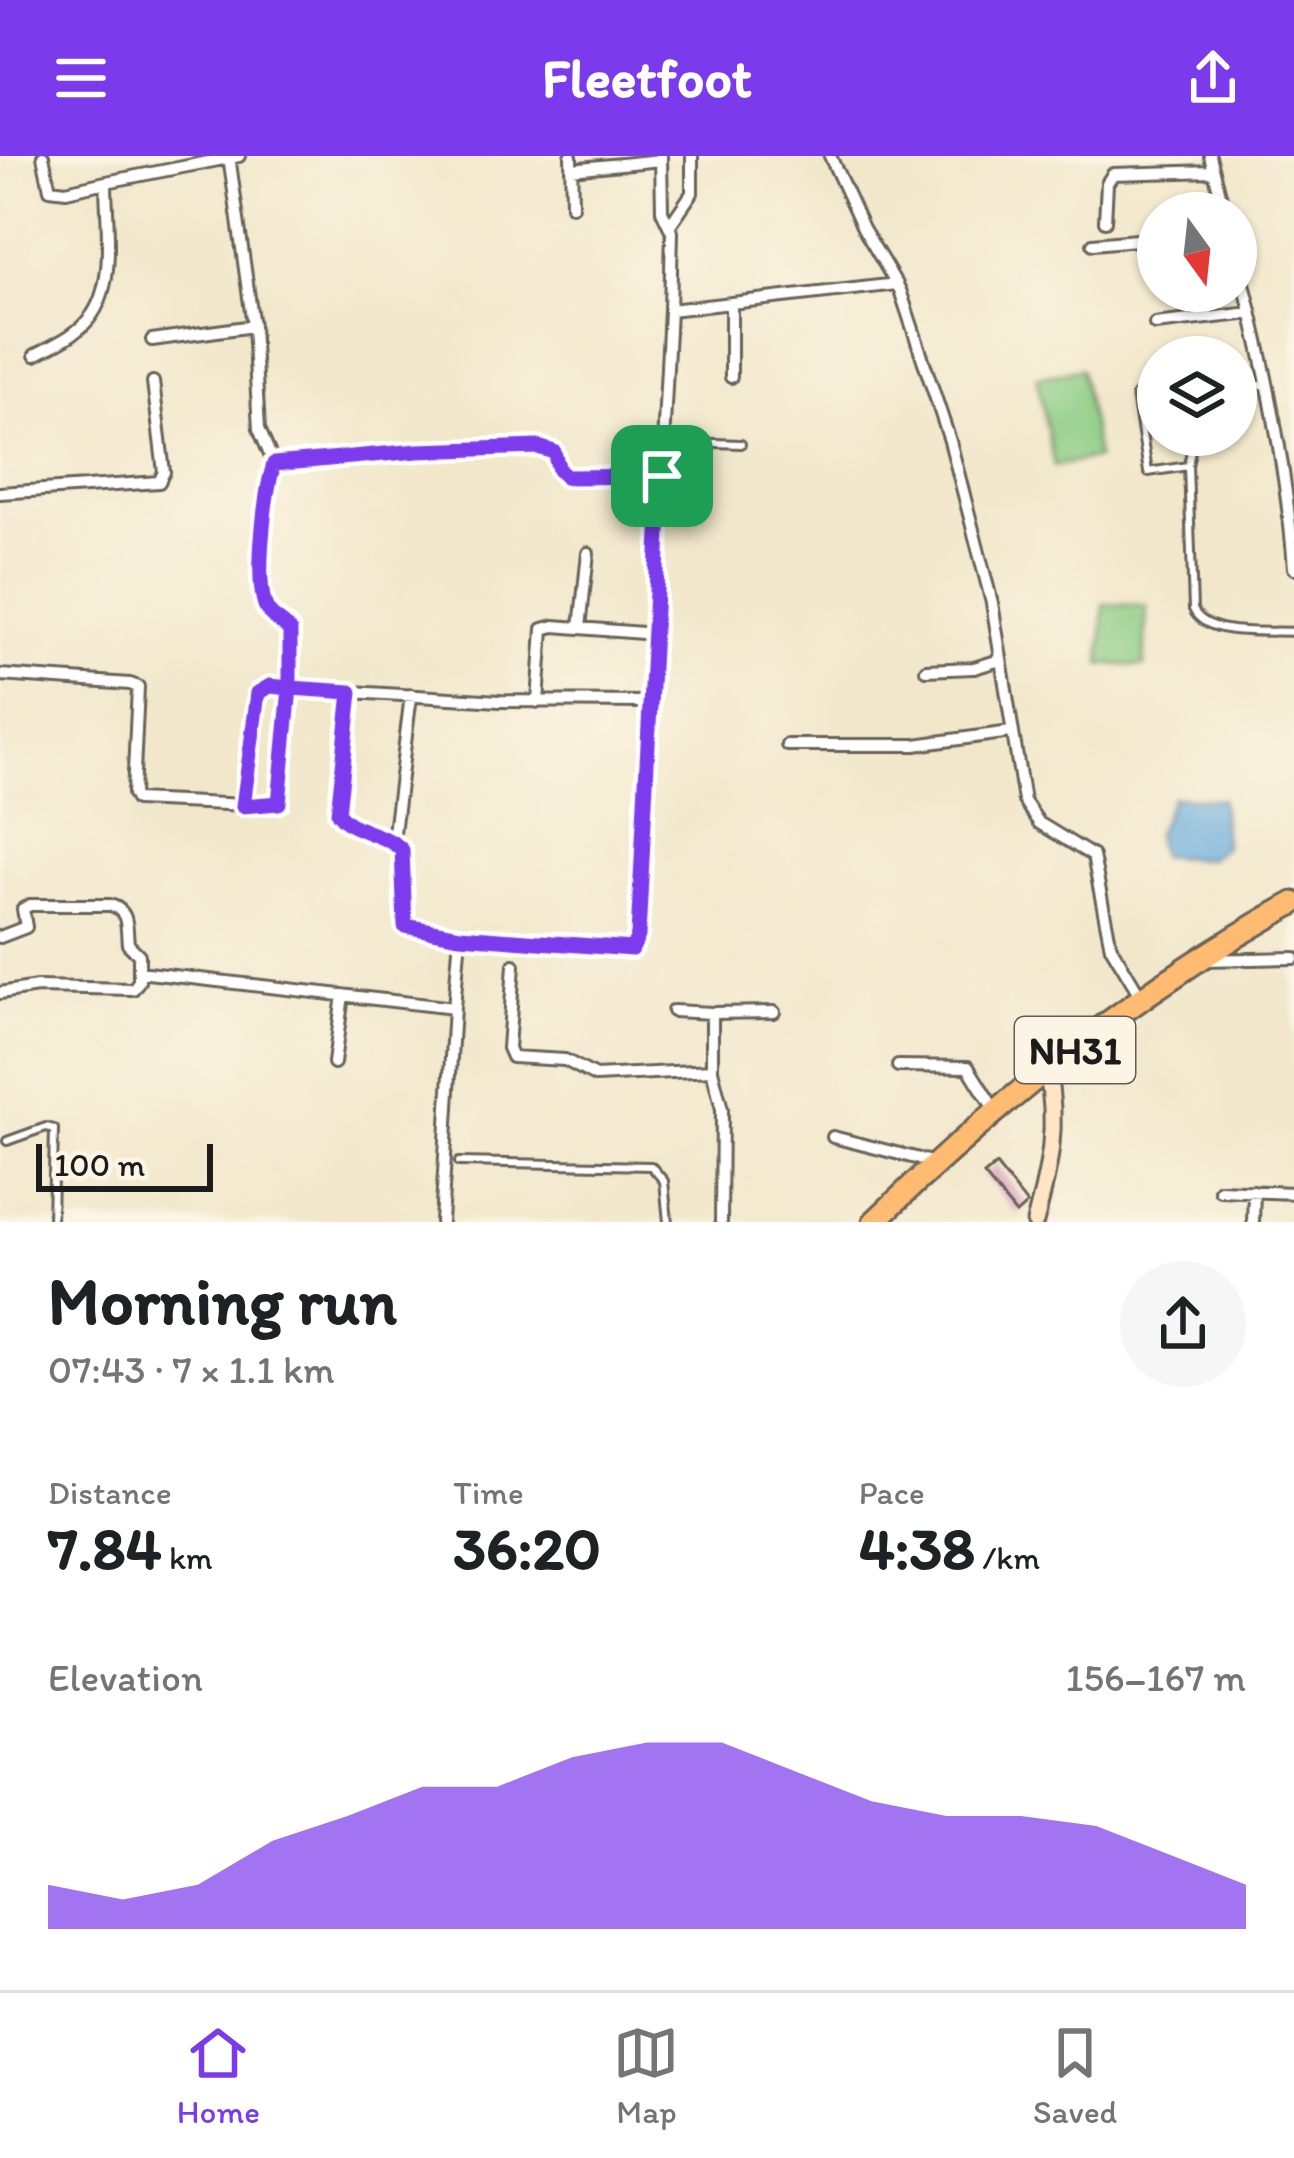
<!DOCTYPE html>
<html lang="en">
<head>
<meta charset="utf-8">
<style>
	:root { --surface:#fff; --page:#f6f6f6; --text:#202124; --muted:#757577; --line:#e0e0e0; --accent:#7c3aed }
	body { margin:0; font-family:Itim,sans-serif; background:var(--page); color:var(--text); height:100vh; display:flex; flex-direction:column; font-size:45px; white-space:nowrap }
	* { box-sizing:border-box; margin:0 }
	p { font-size:39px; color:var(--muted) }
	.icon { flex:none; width:66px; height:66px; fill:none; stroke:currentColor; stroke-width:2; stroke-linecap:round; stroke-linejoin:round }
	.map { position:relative; height:1066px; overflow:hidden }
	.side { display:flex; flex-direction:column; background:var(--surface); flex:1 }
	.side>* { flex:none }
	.needle { width:78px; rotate:165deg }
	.tools { position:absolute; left:1137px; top:36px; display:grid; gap:24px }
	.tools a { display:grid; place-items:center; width:120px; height:120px; border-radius:50%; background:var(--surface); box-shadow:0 3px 9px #0004; font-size:60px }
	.scale { position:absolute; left:36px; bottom:30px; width:177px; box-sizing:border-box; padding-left:12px; border:6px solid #1c1c1c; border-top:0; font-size:33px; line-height:42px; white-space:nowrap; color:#1c1c1c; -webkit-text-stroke:9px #fcf5e5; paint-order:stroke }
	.pin { position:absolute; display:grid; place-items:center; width:102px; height:102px; color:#fff; margin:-51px; border-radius:24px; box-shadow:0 6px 18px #0006 }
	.round { display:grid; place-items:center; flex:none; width:126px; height:126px; border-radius:63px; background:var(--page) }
	.headline { display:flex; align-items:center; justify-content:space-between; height:204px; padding:0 48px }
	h1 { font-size:66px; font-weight:700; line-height:90px }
	.figures { display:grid; grid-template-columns:repeat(3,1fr); gap:18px; height:204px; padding:12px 48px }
	.figures div { display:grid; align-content:center }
	.figures b { font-size:60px; font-weight:700 }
	.figures small { font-size:33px; font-weight:400 }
	.figures p { font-size:33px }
	.chart { height:336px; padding:24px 48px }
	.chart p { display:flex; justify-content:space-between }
	.chart svg { width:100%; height:216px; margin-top:12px; fill:var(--accent); opacity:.7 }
	header { display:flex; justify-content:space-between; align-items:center; height:156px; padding:0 48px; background:var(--accent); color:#fff; font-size:54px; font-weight:700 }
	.menu { display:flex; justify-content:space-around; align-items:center; height:168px; border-top:3px solid var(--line); background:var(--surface); font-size:33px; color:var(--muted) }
	.menu a { display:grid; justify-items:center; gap:6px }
	.menu .current { color:var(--accent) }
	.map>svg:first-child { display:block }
	.green { fill:#8bcc84; stroke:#547450; stroke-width:3 }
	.water { fill:#66aadb; stroke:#41637c; stroke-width:3 }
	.building { fill:#dba5c1 }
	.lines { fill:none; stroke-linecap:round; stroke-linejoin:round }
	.lane-casing { stroke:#676359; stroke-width:12 }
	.street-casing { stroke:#676359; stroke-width:16 }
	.secondary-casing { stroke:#676359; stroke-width:21 }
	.highway-casing { stroke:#676359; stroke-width:27 }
	.lane { stroke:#fff; stroke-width:6 }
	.street { stroke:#fff; stroke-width:10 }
	.secondary { stroke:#ffe4c6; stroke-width:15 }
	.highway { stroke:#ffbb71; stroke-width:21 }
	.route-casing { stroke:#fff; stroke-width:24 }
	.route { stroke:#7c3aed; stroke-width:15 }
	.labels { text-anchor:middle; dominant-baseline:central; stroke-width:9; stroke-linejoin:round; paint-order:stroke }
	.shield { fill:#fcf5e5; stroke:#5f5d58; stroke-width:3 }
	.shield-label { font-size:39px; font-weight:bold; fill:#1c1c1c }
</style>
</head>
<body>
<header><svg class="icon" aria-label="menu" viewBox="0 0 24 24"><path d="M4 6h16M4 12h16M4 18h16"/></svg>Fleetfoot<svg class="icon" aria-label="share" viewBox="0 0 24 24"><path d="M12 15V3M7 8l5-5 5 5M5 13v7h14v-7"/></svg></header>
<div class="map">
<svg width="1294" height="1066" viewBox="0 0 1294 1066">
	<rect width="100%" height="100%" fill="#fcf5e5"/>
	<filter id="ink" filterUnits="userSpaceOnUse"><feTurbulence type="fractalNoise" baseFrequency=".00833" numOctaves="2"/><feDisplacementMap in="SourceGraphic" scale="24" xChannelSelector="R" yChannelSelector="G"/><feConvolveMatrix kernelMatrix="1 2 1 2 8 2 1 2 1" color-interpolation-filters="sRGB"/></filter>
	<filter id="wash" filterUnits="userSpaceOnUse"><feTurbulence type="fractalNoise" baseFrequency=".004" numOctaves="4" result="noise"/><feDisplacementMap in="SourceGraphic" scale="48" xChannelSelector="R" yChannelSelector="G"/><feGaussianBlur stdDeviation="2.7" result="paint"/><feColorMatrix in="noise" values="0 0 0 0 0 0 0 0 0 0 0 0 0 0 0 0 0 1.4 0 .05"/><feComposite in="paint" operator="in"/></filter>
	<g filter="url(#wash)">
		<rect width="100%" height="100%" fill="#f2e7cb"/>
		<!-- green -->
		<path class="green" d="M1081,213L1097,302L1054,310L1037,221Z
			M1104,448L1147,450L1144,510L1101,508Z"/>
		<!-- water -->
		<path class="water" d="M1172,641L1221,643L1224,691L1208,703L1160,700L1155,680Z"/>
		<g id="blocks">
			<!-- building -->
			<path class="building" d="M996,1009L1027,1048L1016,1058L984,1019Z"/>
		</g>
	</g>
	<g filter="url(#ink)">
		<use href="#blocks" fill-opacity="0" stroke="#676359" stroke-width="3"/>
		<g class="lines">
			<!-- lane casing -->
			<g class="lane-casing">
				<path id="lane" d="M1236,230L1267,229
					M1158,234L1136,239L1148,316L1188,310L1194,279
					M664,285L741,288
					M1188,310L1193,453C1206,482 1266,474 1294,476
					M7,985L46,971L54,973L52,1066
					M459,1006L651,1010L664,1025L668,1066"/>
			</g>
			<!-- street casing -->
			<g class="street-casing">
				<path id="street" d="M229,0L253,170
					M571,0L572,50
					M661,0L662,55L672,76L670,154L897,128
					M830,0L863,72L900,134L950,285L992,447L1024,645L1039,667L1093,700L1111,791L1141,841
					M1210,0L1225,57
					M571,13L661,4
					M106,26L239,0
					M1105,65L1107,27L1113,18L1214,15
					M670,69L692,37V0
					M1093,88L1158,82
					M1236,97C1264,201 1286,305 1294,412
					M731,147V221
					M1155,168L1251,157
					M152,184L253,170L259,273L274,308L419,295L538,291L554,295L558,314L566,321H662
					M35,199C53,189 75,180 89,163C117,129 106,67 106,26L66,35L50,33L43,0
					M0,337L159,326L164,316L153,226
					M580,472L588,397
					M926,514L974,512L1000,504
					M0,519L130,528L138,531L133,638L136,644L271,650L279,647L290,532V475L266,452L261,392L266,365L263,344L274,308
					M351,536L340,662L393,685L402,694L405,770L460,780
					M538,546L543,473L554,470L655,478
					M787,589H915L1011,576
					M243,649L256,542L270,531L500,545L650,546
					M393,685L411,539
					M0,781L26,771L23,753L30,749H110C130,754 126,772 128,788L139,799V825L133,833L37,831L0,837
					M1204,804L1294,802
					M514,809L508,892L512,901L565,904L595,920L712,914
					M139,816L454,852L441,1066
					M454,852L460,780L625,794L637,788L670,154
					M673,855L712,857
					M334,907L343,839
					M898,910L968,911L996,956
					M833,981L935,1007
					M1220,1034L1294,1037
					M721,1066L722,953L712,914V857L774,856
					M1253,1066L1254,1035"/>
			</g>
			<!-- secondary casing -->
			<g class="secondary-casing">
				<path id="secondary" d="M1035,1066C1049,1014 1059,969 1047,915"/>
			</g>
			<!-- highway casing -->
			<g class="highway-casing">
				<path id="highway" d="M874,1066C1000,944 1140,832 1294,747"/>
			</g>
			<!-- lane -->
			<use href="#lane" class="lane"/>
			<!-- street -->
			<use href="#street" class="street"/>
			<!-- secondary -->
			<use href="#secondary" class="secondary"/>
			<!-- highway -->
			<use href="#highway" class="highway"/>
		</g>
	</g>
	<g class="lines" filter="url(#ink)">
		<!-- route casing -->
		<g class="route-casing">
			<path id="route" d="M662,320L566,321L559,314L554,296L538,291L418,295L274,308C265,336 255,421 265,449C270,463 282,464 290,475V532L270,530L258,537L243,650L279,647L290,532L351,536L338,657C352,677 384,676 402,694L405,770L460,780L632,793L638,780L662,320"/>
		</g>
		<!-- route -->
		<use href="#route" class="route"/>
	</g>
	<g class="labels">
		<!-- shield labels -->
		<rect class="shield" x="1015" y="861" width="120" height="66" rx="9"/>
		<g class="shield-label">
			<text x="1075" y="894">NH31</text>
		</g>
	</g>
</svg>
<div class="tools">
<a><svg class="needle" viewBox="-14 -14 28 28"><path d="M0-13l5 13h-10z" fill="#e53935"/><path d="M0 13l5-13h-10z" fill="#757577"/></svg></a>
<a><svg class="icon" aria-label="layers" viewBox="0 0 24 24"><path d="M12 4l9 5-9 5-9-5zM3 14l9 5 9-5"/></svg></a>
</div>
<div class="scale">100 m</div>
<div class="pin" style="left:662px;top:320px;background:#1e9e55"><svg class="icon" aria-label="arrive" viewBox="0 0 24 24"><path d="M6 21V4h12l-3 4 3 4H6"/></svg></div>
</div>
<section class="side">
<div class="headline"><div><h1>Morning run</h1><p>07:43 · 7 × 1.1 km</p></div><a class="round"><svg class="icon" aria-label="share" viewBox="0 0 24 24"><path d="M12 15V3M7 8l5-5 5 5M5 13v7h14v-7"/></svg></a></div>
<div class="figures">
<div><p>Distance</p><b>7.84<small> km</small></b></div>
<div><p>Time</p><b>36:20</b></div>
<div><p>Pace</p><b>4:38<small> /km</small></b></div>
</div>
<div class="chart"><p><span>Elevation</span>156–167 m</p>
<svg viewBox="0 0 160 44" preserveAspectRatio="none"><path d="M0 44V35L10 38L20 35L30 26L40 21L50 15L60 15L70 9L80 6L90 6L100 12L110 18L120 21L130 21L140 23L150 29L160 35V44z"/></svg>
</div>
</section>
<nav class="menu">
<a class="current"><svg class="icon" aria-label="home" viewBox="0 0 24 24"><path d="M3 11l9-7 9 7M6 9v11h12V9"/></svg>Home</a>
<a><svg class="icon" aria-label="map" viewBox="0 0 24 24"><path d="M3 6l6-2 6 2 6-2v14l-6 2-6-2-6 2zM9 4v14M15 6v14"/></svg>Map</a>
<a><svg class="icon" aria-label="saved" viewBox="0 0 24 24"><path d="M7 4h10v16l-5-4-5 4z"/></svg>Saved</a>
</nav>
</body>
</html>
